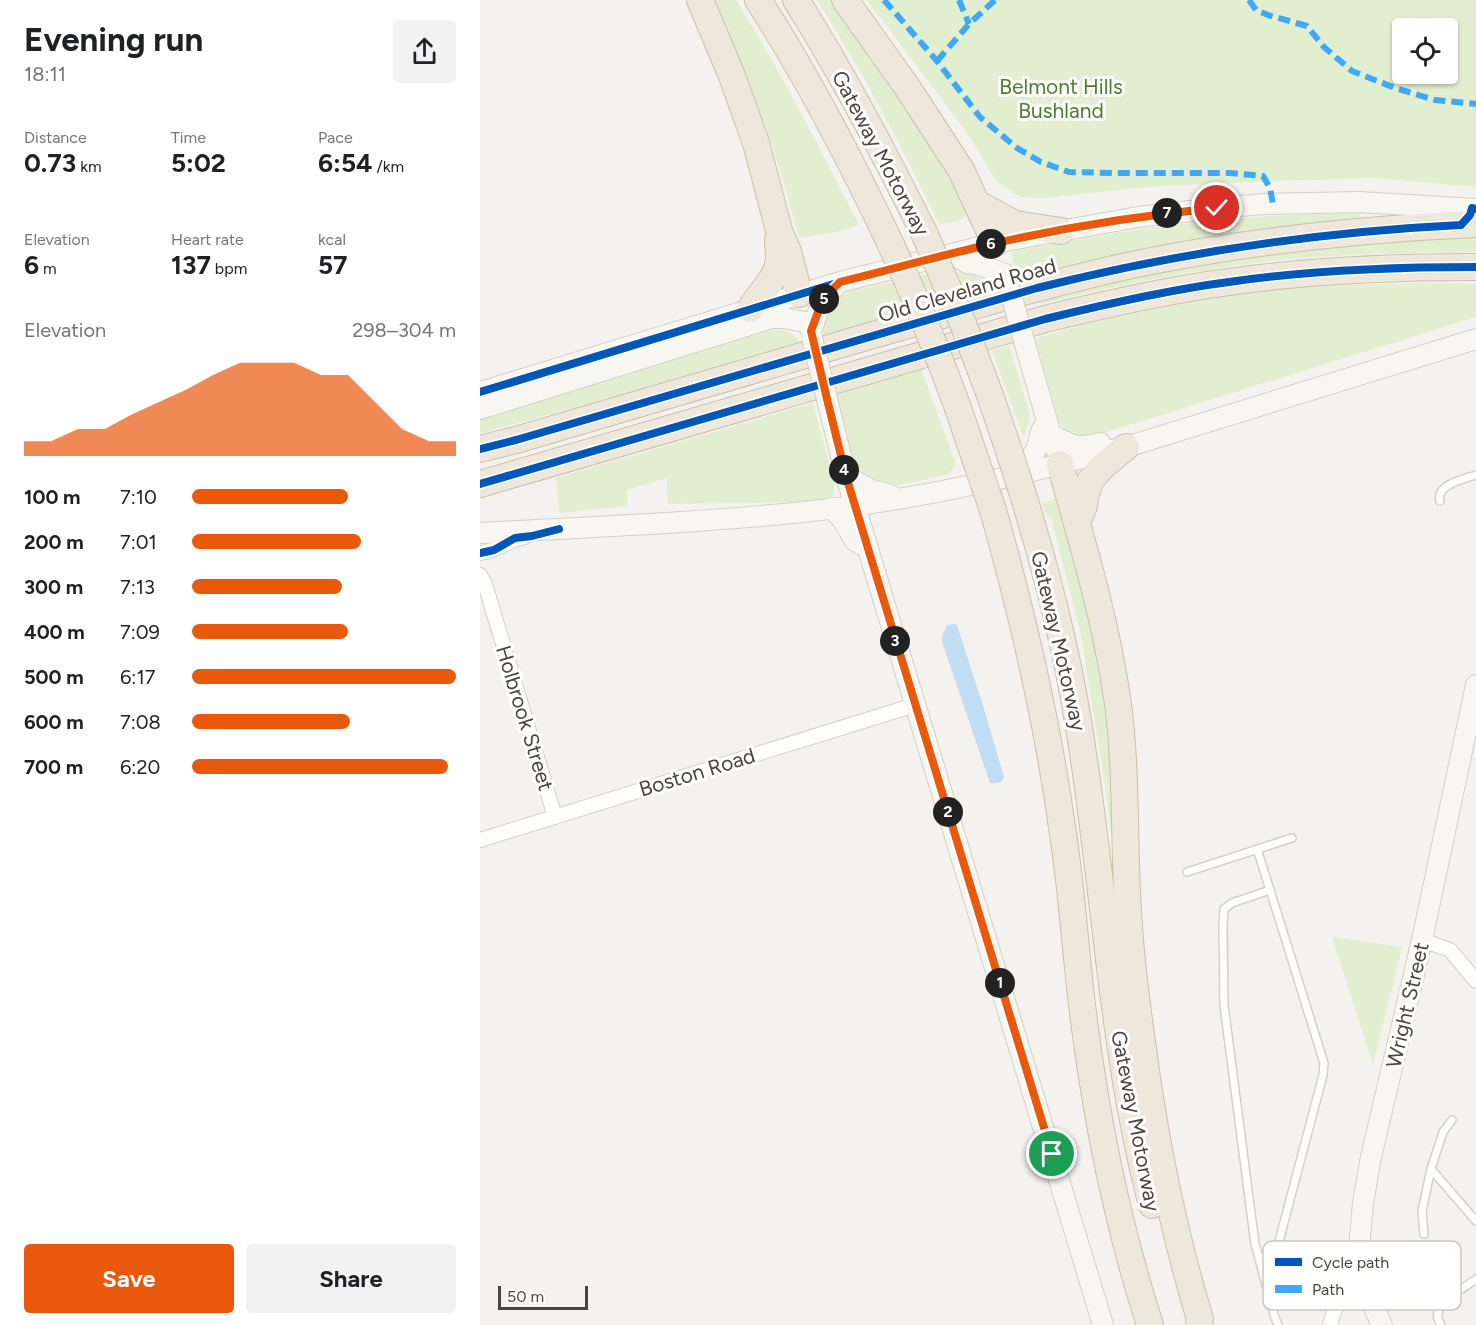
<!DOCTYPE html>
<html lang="en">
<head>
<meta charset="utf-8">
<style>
	:root { --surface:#fff; --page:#f2f2f2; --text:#202124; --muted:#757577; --accent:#ea580c }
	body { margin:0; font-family:Figtree,sans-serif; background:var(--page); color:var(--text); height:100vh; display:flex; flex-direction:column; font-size:22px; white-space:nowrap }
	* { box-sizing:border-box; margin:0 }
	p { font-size:20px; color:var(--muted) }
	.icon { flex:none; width:33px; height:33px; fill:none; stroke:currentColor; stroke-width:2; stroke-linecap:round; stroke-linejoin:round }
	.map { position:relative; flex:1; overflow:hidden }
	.panel { display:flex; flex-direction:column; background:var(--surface); width:480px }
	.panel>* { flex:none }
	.buttons { position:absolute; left:912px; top:18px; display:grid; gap:12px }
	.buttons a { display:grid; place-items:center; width:66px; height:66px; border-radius:6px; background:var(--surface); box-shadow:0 2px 4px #0004; font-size:30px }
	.scale { position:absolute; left:18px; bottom:15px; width:90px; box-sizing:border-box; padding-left:6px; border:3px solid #4b4439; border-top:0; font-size:16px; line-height:21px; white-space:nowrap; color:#4b4439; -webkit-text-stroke:4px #fff; paint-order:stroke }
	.pin { position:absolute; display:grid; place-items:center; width:51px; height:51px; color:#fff; margin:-26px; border:3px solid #fff; border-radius:50%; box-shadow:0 2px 6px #0007 }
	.km { position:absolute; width:30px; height:30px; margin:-15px; border-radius:50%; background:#222; color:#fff; font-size:16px; line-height:30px; text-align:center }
	.round { display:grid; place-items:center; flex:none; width:63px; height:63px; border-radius:6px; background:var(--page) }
	.overview { display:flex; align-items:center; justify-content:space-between; height:102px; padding:0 24px }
	h1 { font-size:33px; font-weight:700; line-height:45px }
	.figures { display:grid; grid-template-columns:repeat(3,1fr); gap:9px; height:102px; padding:6px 24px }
	.figures div { display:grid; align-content:center }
	.figures b { font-size:26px; font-weight:700 }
	.figures small { font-size:16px; font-weight:400 }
	.figures p { font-size:16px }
	.chart { height:168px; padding:12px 24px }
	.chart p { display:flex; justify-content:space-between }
	.chart svg { width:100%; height:108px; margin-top:6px; fill:var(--accent); opacity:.7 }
	.action { display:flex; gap:12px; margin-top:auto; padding:12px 24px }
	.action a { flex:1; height:69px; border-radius:6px; background:var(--accent); color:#fff; font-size:24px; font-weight:700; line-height:69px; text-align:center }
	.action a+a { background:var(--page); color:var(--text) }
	ul { padding:0 24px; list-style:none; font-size:20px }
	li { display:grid; grid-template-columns:96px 72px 1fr; align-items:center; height:45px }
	li i { height:15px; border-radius:8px; background:var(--accent) }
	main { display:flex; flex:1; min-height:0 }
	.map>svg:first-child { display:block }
	.green { fill:#e1eecf; fill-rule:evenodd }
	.water { fill:#c0ddf1 }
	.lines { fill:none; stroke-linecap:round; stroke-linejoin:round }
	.lane-casing { stroke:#d2d0cb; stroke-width:10 }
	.street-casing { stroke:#d2d0cb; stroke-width:16 }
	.secondary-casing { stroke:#d3cfc5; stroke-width:22 }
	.highway-casing { stroke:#ccbfa9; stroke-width:28 }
	.lane { stroke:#fdfdfc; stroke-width:7 }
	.street { stroke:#fdfdfc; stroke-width:14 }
	.secondary { stroke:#f7f6f1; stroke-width:20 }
	.highway { stroke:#ede8db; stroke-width:26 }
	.secondary-bridge-casing { stroke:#d3cfc5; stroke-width:22; stroke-linecap:butt }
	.highway-bridge-casing { stroke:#ccbfa9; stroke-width:28; stroke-linecap:butt }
	.secondary-bridge { stroke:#f7f6f1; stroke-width:20 }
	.highway-bridge { stroke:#ede8db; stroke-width:26 }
	.quiet { stroke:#3fa9f5; stroke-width:6; stroke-dasharray:12 6; stroke-linecap:butt }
	.cycleway-casing { stroke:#fff; stroke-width:11 }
	.cycleway { stroke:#0057b8; stroke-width:8 }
	.route-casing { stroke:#fff; stroke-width:12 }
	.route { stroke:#ea580c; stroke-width:8 }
	.labels { text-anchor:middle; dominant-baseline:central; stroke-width:6; stroke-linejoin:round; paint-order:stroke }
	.park-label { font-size:21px; fill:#4a7f2a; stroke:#fff }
	.street-label { font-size:21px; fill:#4b4439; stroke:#fff }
	.key { fill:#fff; stroke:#c9c7c4; stroke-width:1.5 }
	.key-label { font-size:16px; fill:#4b4439 }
</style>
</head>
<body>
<main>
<section class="panel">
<div class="overview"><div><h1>Evening run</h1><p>18:11</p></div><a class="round"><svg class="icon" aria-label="share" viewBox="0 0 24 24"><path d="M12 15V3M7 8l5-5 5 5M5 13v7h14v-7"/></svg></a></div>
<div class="figures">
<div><p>Distance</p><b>0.73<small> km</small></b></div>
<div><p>Time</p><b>5:02</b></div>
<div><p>Pace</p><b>6:54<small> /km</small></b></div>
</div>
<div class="figures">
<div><p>Elevation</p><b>6<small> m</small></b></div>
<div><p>Heart rate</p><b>137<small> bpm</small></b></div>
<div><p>kcal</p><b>57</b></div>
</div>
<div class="chart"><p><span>Elevation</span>298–304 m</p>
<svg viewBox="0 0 160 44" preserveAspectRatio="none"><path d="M0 44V38L10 38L20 33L30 33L40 27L50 22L60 17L70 11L80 6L90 6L100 6L110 11L120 11L130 22L140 33L150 38L160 38V44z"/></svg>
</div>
<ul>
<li><b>100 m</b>7:10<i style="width:59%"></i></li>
<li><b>200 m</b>7:01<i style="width:64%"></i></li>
<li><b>300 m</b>7:13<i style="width:57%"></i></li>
<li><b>400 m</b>7:09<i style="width:59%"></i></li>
<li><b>500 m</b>6:17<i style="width:100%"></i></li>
<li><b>600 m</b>7:08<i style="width:60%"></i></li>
<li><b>700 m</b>6:20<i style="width:97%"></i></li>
</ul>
<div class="action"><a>Save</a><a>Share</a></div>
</section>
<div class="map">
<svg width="996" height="1325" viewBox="0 0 996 1325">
	<rect width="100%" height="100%" fill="#f4f2ee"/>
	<!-- green -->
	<path class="green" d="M233,0H256C301,72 340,149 379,225L357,232L319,238C309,202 300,166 287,132C271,87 252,44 233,0Z
		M337,0H352C394,60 437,120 472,184C476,190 486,205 486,212C486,223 467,223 459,224C422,147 383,72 337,0Z
		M387,0H996V187L895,178L794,181L666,187L564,198L540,197L517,182L485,130ZM922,28H968V74H922Z
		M878,213L882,219L538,280L531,252C597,239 663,227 731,221C780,216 828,214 878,213Z
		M996,234V252C943,253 889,253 836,257C743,264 652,282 561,304L559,298L692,269L841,246Z
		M474,272C490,274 505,274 514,290L343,337C341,317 351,301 369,292L440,275Z
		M952,283L996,284V317L614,436C597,439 588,436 579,421L555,339C615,320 676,307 738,298C763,294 789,289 815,287C860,284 906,284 952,283Z
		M301,330C310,331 316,335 320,343L169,388L0,433V418L278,332Z
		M529,345L550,415L544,438L512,351Z
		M441,369L476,464L469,474C453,477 425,486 409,485C377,483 372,456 366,431C363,419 360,407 357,394Z
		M333,403L354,481V494L351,498L343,502L188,504L187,478L147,490V506L79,513L76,478Z
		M579,498C594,556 610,614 621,673C631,726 632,780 634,834H631L624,779L601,635L571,518L567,516L562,503Z
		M852,937L922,947L893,1065Z"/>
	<!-- water -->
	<path class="water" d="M474,624L477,625L504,709L524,777L521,782L515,783H510L461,639L467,625Z"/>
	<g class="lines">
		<!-- lane casing -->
		<g class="lane-casing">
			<path id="lane" d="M960,501C955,485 984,479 996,475
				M777,849L790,890
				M707,872L812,838
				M951,1169L996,1221
				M944,1234L942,1211L951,1169L963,1132L972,1120
				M779,1259L797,1249L843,1075L844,1063L790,890L752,903L744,909L743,927L744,1005L775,1244L795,1318L798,1325
				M961,1325C946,1305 984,1289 996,1279"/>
		</g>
		<!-- street casing -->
		<g class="street-casing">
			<path id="street" d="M0,553C17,552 28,539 45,537
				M0,575L5,584L75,817
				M0,840L435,705
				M942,940L970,950L996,981
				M850,1325C857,1297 861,1299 887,1290"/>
		</g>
		<!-- secondary casing -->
		<g class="secondary-casing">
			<path id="secondary" d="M472,254L487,263L497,264L525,274
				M331,331C339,309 341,299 359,283
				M544,341L575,448
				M0,392L360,282L515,243L552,236L658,217L737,208L784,204L879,202L996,209
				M347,399L366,476L623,1325
				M0,409L292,318H305L325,322
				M572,435C592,446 597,449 620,443
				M539,474L556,450L561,432L567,420
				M366,476C374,480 383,486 392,490C400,493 408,492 415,498
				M352,508L364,522L375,541L383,546
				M0,533C108,527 216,523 323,512C428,501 530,479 631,450L646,447L996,339
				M902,1325L892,1303L883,1275L880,1237L883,1203L891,1157L942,940L996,685"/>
		</g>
		<!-- highway casing -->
		<g class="highway-casing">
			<path id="highway" d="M220,0L252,76L276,143L300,234L308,251L319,294
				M278,0C329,79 372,162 412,247
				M316,0C364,76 406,156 446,237
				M365,0L427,87L481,170L515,243
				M498,204L535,224L581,231
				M270,309C280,292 297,280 299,259C299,253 298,246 298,240
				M511,398L530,454
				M478,408L496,461
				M0,449L36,440C155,405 274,370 393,335C478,311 561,285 647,266C762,242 879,229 996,224
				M580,464C602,541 625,617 637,697C648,773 643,850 649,927C652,968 657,1008 663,1049C675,1140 693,1230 720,1319L719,1325
				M0,484L565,319C626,304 687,290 749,282C831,270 913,267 996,267
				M545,501C570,583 591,668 603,753C626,904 633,1057 672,1205
				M513,510C543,616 568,724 583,834C593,898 596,964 605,1028C618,1128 639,1229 670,1325
				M597,522L604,506L605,497L610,481L622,467L646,447"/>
		</g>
		<!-- lane -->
		<use href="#lane" class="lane"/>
		<!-- street -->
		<use href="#street" class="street"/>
		<!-- secondary -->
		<use href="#secondary" class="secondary"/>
		<!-- highway -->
		<use href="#highway" class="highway"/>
		<!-- secondary-bridge casing -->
		<g class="secondary-bridge-casing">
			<path id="secondary-bridge" d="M527,280L544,341
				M332,338L347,399"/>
		</g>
		<!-- highway-bridge casing -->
		<g class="highway-bridge-casing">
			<path id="highway-bridge" d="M446,237L484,326L511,398
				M412,247C437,300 458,354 478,408
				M530,454L545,501
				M496,461L513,510"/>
		</g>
		<!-- secondary-bridge -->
		<use href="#secondary-bridge" class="secondary-bridge"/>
		<!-- highway-bridge -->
		<use href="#highway-bridge" class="highway-bridge"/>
		<!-- quiet -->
		<path class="quiet" d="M404,0L457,61L500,117L537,148L561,162L589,172L637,173H750L783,176L790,188L793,204
			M479,0L489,24
			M769,0L776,10L788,15L827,26L844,47L872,71L915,88L955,100L996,104
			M457,61L489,24L515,0"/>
		<!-- cycleway casing -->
		<g class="cycleway-casing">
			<path id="cycleway" d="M0,392L360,282
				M0,449L36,440L557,288C697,253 836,232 981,225L990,215L992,208L996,209
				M0,484L565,319C626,304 687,290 749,282C831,270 913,267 996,267
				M0,553L14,550L35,538L52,536L79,529"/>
		</g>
		<!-- cycleway -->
		<use href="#cycleway" class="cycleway"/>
	</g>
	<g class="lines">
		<!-- route casing -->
		<g class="route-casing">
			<path id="route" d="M572,1154L366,476L347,399L331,331L341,304L352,290L360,282C412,269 463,255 516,243C588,227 663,215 737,208"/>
		</g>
		<!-- route -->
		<use href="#route" class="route"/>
	</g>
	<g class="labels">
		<!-- park labels -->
		<g class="park-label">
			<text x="581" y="86">Belmont Hills<tspan x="581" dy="24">Bushland</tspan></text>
		</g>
		<!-- street labels -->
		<g class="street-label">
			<text transform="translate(401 153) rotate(62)">Gateway Motorway</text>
			<text transform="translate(487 290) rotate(-16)">Old Cleveland Road</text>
			<text transform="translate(579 641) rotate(77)">Gateway Motorway</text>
			<text transform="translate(45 718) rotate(73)">Holbrook Street</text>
			<text transform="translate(217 772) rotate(-17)">Boston Road</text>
			<text transform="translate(927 1005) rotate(-77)">Wright Street</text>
			<text transform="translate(656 1121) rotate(79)">Gateway Motorway</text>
		</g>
	</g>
	<!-- legend -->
	<rect x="783" y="1241" width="198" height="69" rx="9" class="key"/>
	<rect x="795" y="1258" width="27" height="8" fill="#0057b8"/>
	<rect x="795" y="1285" width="27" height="8" fill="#3fa9f5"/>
	<g class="key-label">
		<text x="832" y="1268">Cycle path</text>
		<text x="832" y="1295">Path</text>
	</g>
</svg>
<div class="buttons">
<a><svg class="icon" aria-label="locate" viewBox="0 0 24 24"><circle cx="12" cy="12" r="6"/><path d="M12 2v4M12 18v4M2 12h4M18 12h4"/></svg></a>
</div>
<div class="scale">50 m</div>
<div class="pin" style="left:572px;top:1154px;background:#1e9e55"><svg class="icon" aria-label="arrive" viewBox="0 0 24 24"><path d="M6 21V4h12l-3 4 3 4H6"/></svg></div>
<div class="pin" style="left:737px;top:208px;background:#d93025"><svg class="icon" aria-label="check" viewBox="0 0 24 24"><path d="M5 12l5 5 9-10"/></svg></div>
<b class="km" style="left:520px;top:983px">1</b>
<b class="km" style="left:468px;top:812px">2</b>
<b class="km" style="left:415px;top:641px">3</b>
<b class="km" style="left:364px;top:470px">4</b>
<b class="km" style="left:344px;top:299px">5</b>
<b class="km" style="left:511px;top:244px">6</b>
<b class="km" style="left:687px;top:213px">7</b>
</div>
</main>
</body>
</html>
